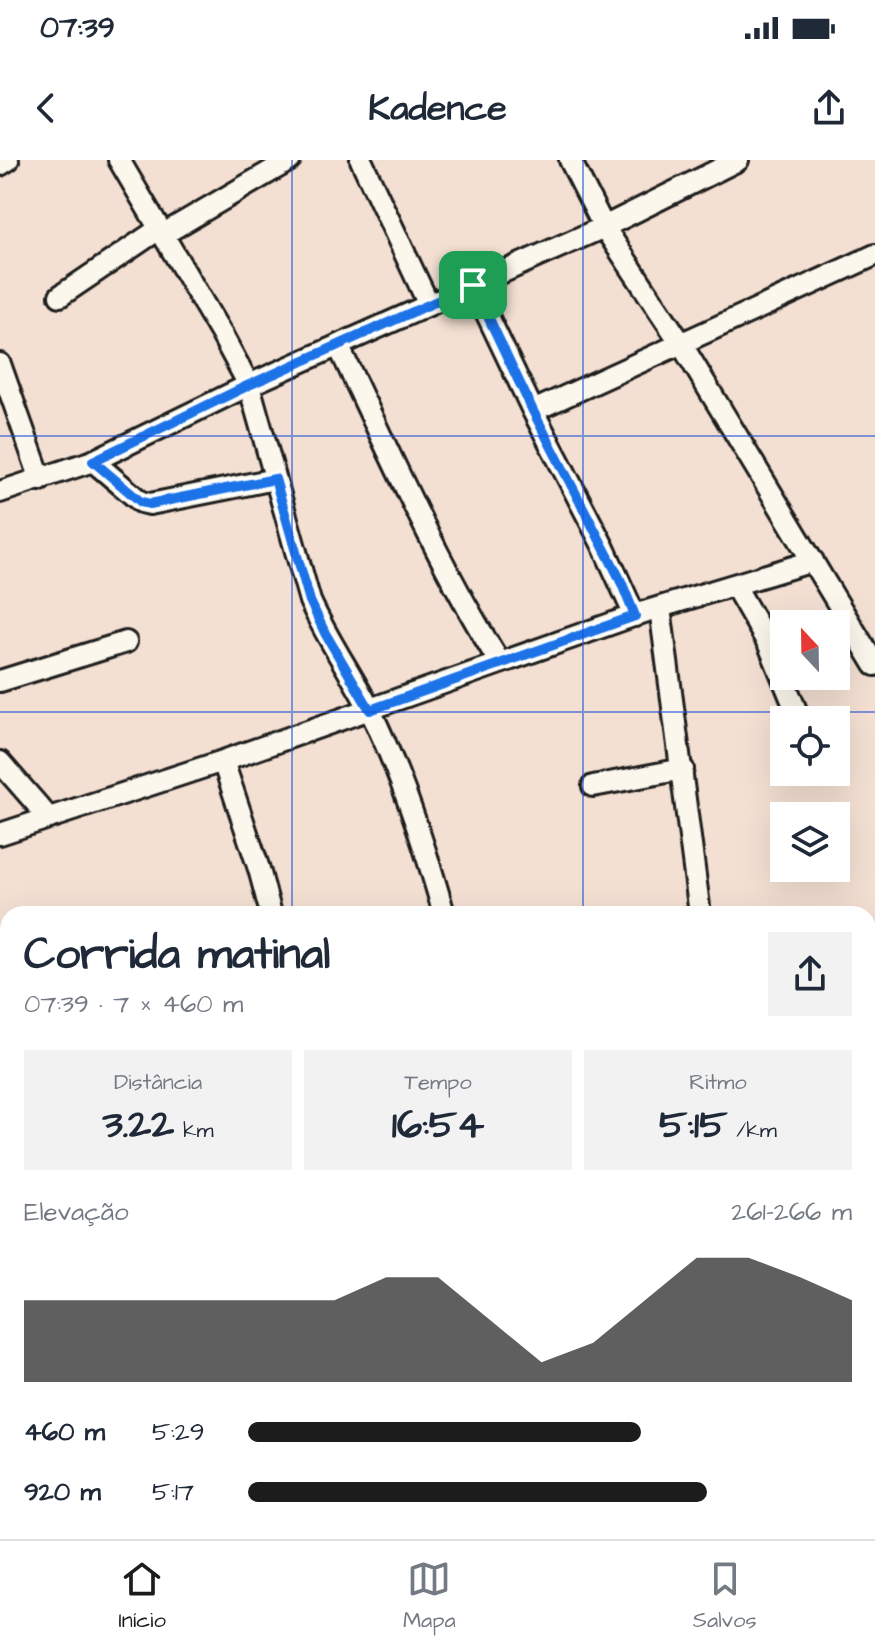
<!DOCTYPE html>
<html lang="pt">
<head>
<meta charset="utf-8">
<style>
	:root { --surface:#fff; --page:#f2f2f3; --text:#1f2937; --muted:#747a83; --line:#e0e1e3; --accent:#1c1c1c }
	body { margin:0; font-family:"Architects Daughter",sans-serif; background:var(--page); color:var(--text); height:100vh; display:flex; flex-direction:column; font-size:30px; white-space:nowrap }
	* { box-sizing:border-box; margin:0 }
	p { font-size:26px; color:var(--muted) }
	.icon { flex:none; width:44px; height:44px; fill:none; stroke:currentColor; stroke-width:2; stroke-linecap:round; stroke-linejoin:round }
	.map { position:relative; flex:1; overflow:hidden }
	.side { position:absolute; left:0px; top:746px; width:876px; height:634px; display:flex; flex-direction:column; background:var(--surface); border-radius:24px 24px 0 0; box-shadow:0 8px 32px #0002 }
	.side>* { flex:none }
	.needle { width:52px; rotate:338deg }
	.buttons { position:absolute; left:770px; top:450px; display:grid; gap:16px }
	.buttons a { display:grid; place-items:center; width:80px; height:80px; border-radius:0px; background:var(--surface); box-shadow:0 8px 32px #0002; font-size:40px }
	.pin { position:absolute; display:grid; place-items:center; width:68px; height:68px; color:#fff; margin:-34px; border-radius:16px; box-shadow:0 4px 12px #0006 }
	.round { display:grid; place-items:center; flex:none; width:84px; height:84px; border-radius:0px; background:var(--page) }
	.summary { display:flex; align-items:center; justify-content:space-between; height:136px; padding:0 24px }
	h1 { font-size:44px; font-weight:700; line-height:60px }
	.metrics { display:grid; grid-template-columns:repeat(3,1fr); gap:12px; height:136px; padding:8px 24px }
	.metrics div { display:grid; align-content:center; border-radius:0px; background:var(--page); text-align:center }
	.metrics b { font-size:40px; font-weight:700 }
	.metrics small { font-size:22px; font-weight:400 }
	.metrics p { font-size:22px }
	.chart { height:224px; padding:16px 24px }
	.chart p { display:flex; justify-content:space-between }
	.chart svg { width:100%; height:144px; margin-top:8px; fill:var(--accent); opacity:.7 }
	ul { padding:0 24px; list-style:none; font-size:26px }
	li { display:grid; grid-template-columns:128px 96px 1fr; align-items:center; height:60px }
	li i { height:20px; border-radius:10px; background:var(--accent) }
	.status { display:flex; justify-content:space-between; align-items:center; height:56px; padding:0 40px; background:var(--surface); direction:ltr }
	.status svg { height:22px; fill:currentColor }
	header { display:flex; justify-content:space-between; align-items:center; height:104px; padding:0 24px; background:var(--surface); font-size:36px; font-weight:700 }
	.dock { display:flex; justify-content:space-around; align-items:center; height:112px; border-top:2px solid var(--line); background:var(--surface); font-size:22px; color:var(--muted) }
	.dock a { display:grid; justify-items:center; gap:4px }
	.dock .active { color:var(--accent) }
	.map>svg:first-child { display:block }
	.lines { fill:none; stroke-linecap:round; stroke-linejoin:round }
	.street-casing { stroke:#1c1c1c; stroke-width:26 }
	.street { stroke:#fbf7ec; stroke-width:20 }
	.route-casing { stroke:#fff; stroke-width:16 }
	.route { stroke:#1a73e8; stroke-width:10 }
	.grid { fill:none; stroke:#1d4ed8; stroke-width:2; stroke-opacity:0.55 }
</style>
</head>
<body>
<div class="status"><b>07:39</b><svg viewBox="0 0 49 12"><path d="M0 12V9h3v3zM5 12V6h3v6zM10 12V3h3v9zM15 12V0h3v12zM26 1h20v11H26zM47 4h2v5h-2z"/></svg></div>
<header><svg class="icon" aria-label="back" viewBox="0 0 24 24"><path d="M15 5l-7 7 7 7"/></svg>Kadence<svg class="icon" aria-label="share" viewBox="0 0 24 24"><path d="M12 15V3M7 8l5-5 5 5M5 13v7h14v-7"/></svg></header>
<div class="map">
<svg width="875" height="1379" viewBox="0 0 875 1379">
	<rect width="100%" height="100%" fill="#f4e0d3"/>
	<filter id="ink" filterUnits="userSpaceOnUse"><feTurbulence type="fractalNoise" baseFrequency=".0125" numOctaves="2"/><feDisplacementMap in="SourceGraphic" scale="16" xChannelSelector="R" yChannelSelector="G"/><feConvolveMatrix kernelMatrix="1 2 1 2 8 2 1 2 1" color-interpolation-filters="sRGB"/></filter>
	<g filter="url(#ink)">
		<g class="lines">
			<!-- street casing -->
			<g class="street-casing">
				<path id="street" d="M119,0L222,175L249,225L310,441C327,479 351,513 370,550C401,614 425,686 444,754
					M361,0L429,145
					M570,0L604,67L682,185L875,505
					M0,5L8,0
					M162,75L290,0
					M473,125L533,251L603,386L635,456
					M60,136L159,69
					M338,185C389,292 437,402 500,503
					M0,204L41,320
					M533,251L875,95
					M93,301L141,342L150,344L275,319
					M0,332L93,301L249,225L604,67L738,0
					M735,426L769,485L800,560
					M660,448L700,754
					M0,521L126,482
					M223,601L259,709L271,754
					M0,602L48,657
					M593,626L683,609
					M0,674L223,601L647,451L813,401
					M0,811L8,841
					M868,988L875,987
					M868,1120L875,1118
					M868,1339L875,1337
					M164,1372L166,1379
					M768,1372V1379
					M688,1379L729,1372"/>
			</g>
			<!-- street -->
			<use href="#street" class="street"/>
		</g>
	</g>
	<g class="lines" filter="url(#ink)">
		<!-- route casing -->
		<g class="route-casing">
			<path id="route" d="M473,125L533,251L620,419L635,456L370,550L325,473L310,441L275,319L150,344L141,342L93,301L249,225Z"/>
		</g>
		<!-- route -->
		<use href="#route" class="route"/>
	</g>
	<!-- grid -->
	<path class="grid" d="M292,0V754M583,0V754M0,276H875M0,552H875M0,827H8M868,827H875M0,1103H8M868,1103H875M292,1372V1379M583,1372V1379"/>
</svg>
<div class="buttons">
<a><svg class="needle" viewBox="-14 -14 28 28"><path d="M0-13l5 13h-10z" fill="#e53935"/><path d="M0 13l5-13h-10z" fill="#747a83"/></svg></a>
<a><svg class="icon" aria-label="locate" viewBox="0 0 24 24"><circle cx="12" cy="12" r="6"/><path d="M12 2v4M12 18v4M2 12h4M18 12h4"/></svg></a>
<a><svg class="icon" aria-label="layers" viewBox="0 0 24 24"><path d="M12 4l9 5-9 5-9-5zM3 14l9 5 9-5"/></svg></a>
</div>
<div class="pin" style="left:473px;top:125px;background:#1e9e55"><svg class="icon" aria-label="arrive" viewBox="0 0 24 24"><path d="M6 21V4h12l-3 4 3 4H6"/></svg></div>
<section class="side">
<div class="summary"><div><h1>Corrida matinal</h1><p>07:39 · 7 × 460 m</p></div><a class="round"><svg class="icon" aria-label="share" viewBox="0 0 24 24"><path d="M12 15V3M7 8l5-5 5 5M5 13v7h14v-7"/></svg></a></div>
<div class="metrics">
<div><p>Distância</p><b>3.22<small> km</small></b></div>
<div><p>Tempo</p><b>16:54</b></div>
<div><p>Ritmo</p><b>5:15<small> /km</small></b></div>
</div>
<div class="chart"><p><span>Elevação</span>261–266 m</p>
<svg viewBox="0 0 160 44" preserveAspectRatio="none"><path d="M0 44V19L10 19L20 19L30 19L40 19L50 19L60 19L70 12L80 12L90 25L100 38L110 32L120 19L130 6L140 6L150 12L160 19V44z"/></svg>
</div>
<ul>
<li><b>460 m</b>5:29<i style="width:65%"></i></li>
<li><b>920 m</b>5:17<i style="width:76%"></i></li>
</ul>
</section>
</div>
<nav class="dock">
<a class="active"><svg class="icon" aria-label="home" viewBox="0 0 24 24"><path d="M3 11l9-7 9 7M6 9v11h12V9"/></svg>Início</a>
<a><svg class="icon" aria-label="map" viewBox="0 0 24 24"><path d="M3 6l6-2 6 2 6-2v14l-6 2-6-2-6 2zM9 4v14M15 6v14"/></svg>Mapa</a>
<a><svg class="icon" aria-label="saved" viewBox="0 0 24 24"><path d="M7 4h10v16l-5-4-5 4z"/></svg>Salvos</a>
</nav>
</body>
</html>
